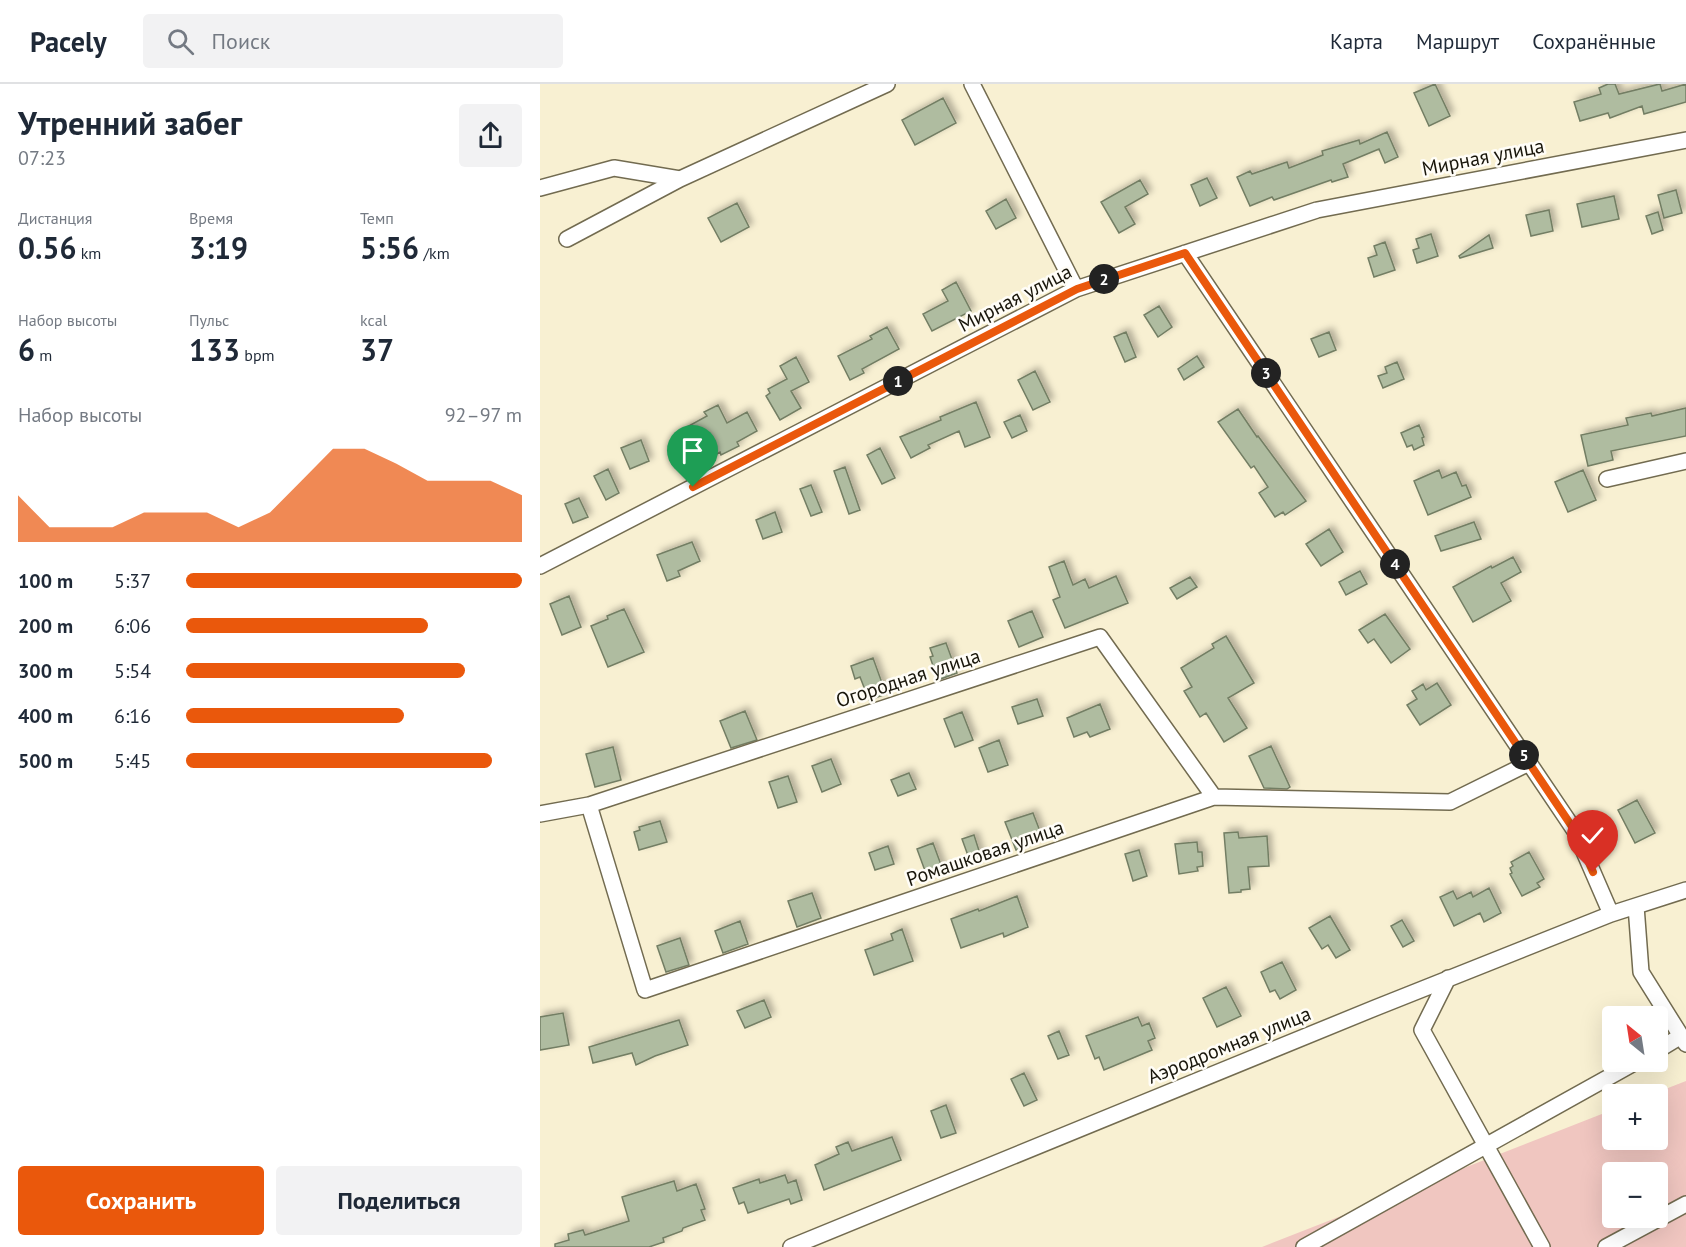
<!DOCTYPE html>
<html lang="ru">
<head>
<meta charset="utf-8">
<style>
	:root { --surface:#fff; --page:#f2f2f3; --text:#1f2937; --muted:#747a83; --line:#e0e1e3; --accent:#ea580c }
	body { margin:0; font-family:"PT Sans",sans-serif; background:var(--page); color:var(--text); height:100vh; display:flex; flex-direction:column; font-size:22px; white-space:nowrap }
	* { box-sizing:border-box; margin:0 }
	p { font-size:20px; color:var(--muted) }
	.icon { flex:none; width:33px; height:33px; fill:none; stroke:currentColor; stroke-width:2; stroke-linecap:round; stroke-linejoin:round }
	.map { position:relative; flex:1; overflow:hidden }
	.sheet { display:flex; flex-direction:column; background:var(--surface); width:540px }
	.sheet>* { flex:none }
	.needle { width:39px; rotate:330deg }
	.fabs { position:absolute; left:1062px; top:922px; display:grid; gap:12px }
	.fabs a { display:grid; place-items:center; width:66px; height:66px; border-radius:6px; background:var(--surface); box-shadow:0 6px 24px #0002; font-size:30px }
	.pin { position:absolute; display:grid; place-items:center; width:51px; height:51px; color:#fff; margin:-62px -26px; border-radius:50% 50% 50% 0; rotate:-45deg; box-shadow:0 0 6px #0007 }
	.pin .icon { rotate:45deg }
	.km { position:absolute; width:30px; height:30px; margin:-15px; border-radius:50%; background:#222; color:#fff; font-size:16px; line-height:30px; text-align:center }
	.round { display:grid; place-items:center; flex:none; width:63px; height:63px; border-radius:6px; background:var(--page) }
	.overview { display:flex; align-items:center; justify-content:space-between; height:102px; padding:0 18px }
	h1 { font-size:33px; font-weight:800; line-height:45px }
	.stats { display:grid; grid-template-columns:repeat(3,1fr); gap:9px; height:102px; padding:6px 18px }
	.stats div { display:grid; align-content:center }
	.stats b { font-size:30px; font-weight:800 }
	.stats small { font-size:16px; font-weight:400 }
	.stats p { font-size:16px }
	.chart { height:168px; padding:12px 18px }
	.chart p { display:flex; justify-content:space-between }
	.chart svg { width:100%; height:108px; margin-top:6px; fill:var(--accent); opacity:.7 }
	.action { display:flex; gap:12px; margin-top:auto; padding:12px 18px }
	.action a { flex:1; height:69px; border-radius:6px; background:var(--accent); color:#fff; font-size:24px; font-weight:800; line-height:69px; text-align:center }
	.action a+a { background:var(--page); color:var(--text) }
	ul { padding:0 18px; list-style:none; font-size:20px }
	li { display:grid; grid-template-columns:96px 72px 1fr; align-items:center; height:45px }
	li i { height:15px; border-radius:8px; background:var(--accent) }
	header { display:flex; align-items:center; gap:36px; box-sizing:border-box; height:84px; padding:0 30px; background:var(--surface); border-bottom:2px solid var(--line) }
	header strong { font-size:28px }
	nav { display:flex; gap:33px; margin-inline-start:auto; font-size:21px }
	.search { width:420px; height:54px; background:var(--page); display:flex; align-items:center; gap:15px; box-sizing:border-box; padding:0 21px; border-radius:6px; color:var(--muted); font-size:22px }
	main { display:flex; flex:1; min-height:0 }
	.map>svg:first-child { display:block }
	.green { fill:#f0c6c0; fill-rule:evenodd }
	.building { fill:#afbca0; stroke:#737e64; stroke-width:1.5; filter:url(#shadow) }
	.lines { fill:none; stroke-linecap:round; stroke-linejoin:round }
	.minor-casing { stroke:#726b50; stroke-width:18 }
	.minor { stroke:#fff; stroke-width:15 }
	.route-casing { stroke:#fff; stroke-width:12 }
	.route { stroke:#ea580c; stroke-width:8 }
	.labels { text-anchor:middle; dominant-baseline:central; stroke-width:5; stroke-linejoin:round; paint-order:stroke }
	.street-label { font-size:20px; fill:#19160b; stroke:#fffdf7 }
</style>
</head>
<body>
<header>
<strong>Pacely</strong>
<div class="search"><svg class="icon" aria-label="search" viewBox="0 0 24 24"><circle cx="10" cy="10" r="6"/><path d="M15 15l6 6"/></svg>Поиск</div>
<nav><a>Карта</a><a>Маршрут</a><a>Сохранённые</a></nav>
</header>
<main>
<section class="sheet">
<div class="overview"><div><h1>Утренний забег</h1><p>07:23</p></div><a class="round"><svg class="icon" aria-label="share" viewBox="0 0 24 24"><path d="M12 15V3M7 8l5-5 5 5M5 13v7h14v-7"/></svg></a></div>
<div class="stats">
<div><p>Дистанция</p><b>0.56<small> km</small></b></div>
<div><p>Время</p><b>3:19</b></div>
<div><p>Темп</p><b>5:56<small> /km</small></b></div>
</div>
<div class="stats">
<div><p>Набор высоты</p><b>6<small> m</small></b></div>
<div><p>Пульс</p><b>133<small> bpm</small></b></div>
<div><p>kcal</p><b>37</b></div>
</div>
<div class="chart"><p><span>Набор высоты</span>92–97 m</p>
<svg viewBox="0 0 160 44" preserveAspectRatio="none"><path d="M0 44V25L10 38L20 38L30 38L40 32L50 32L60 32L70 38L80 32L90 19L100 6L110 6L120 12L130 19L140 19L150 19L160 25V44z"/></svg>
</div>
<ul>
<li><b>100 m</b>5:37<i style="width:100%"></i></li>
<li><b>200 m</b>6:06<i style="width:72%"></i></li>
<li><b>300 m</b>5:54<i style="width:83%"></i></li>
<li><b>400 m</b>6:16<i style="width:65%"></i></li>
<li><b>500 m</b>5:45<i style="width:91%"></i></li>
</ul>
<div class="action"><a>Сохранить</a><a>Поделиться</a></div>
</section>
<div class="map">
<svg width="1146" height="1163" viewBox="0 0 1146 1163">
	<defs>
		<filter id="shadow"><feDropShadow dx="4" dy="-4" stdDeviation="3" flood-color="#0004"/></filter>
	</defs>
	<rect width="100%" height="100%" fill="#f8f0d2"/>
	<!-- green -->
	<path class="green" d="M1146,997V1163H722L1072,1026V1056H1118V1011H1110ZM1072,1089H1118V1134H1072Z"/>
	<!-- building -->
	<path class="building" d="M895,0L910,32L889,42L874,9Z
		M1068,0H1075L1079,10L1120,0L1122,7L1146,0V18L1104,30L1102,22L1070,34L1068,29L1040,37L1034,18L1061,10L1059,4Z
		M403,14L416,39L375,61L362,36Z
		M847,48L858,73L845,79L839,65L803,80L808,93L792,98L791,96L734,116L732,113L710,122L697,93L710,87L712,90L747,78L749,84L783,71L782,67L819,56L820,60Z
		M667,94L677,114L660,122L651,101Z
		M600,96L608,110L585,123L595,140L579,149L561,118Z
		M1136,106L1142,129L1124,134L1118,111Z
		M1074,112L1079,135L1042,143L1037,120Z
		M466,115L476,134L456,145L446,127Z
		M197,119L209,143L181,158L168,134Z
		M1009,126L1013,147L991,152L986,131Z
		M1118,128L1123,146L1112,150L1106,132Z
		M891,150L898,172L877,179L873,166L879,164L876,155Z
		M949,151L953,164L920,174L919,172Z
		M845,158L855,186L834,193L828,174L837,171L834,162Z
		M416,198L431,227L392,247L383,230L408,217L402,206Z
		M619,222L632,243L618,253L604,231Z
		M347,243L359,265L322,285L324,289L310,296L298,272L332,255L330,252Z
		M586,248L596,273L585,278L574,253Z
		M789,248L796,266L779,273L771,255Z
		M657,272L664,283L644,296L638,285Z
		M256,273L269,298L251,307L261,324L240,336L226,312L230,309L228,305L247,295L240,282Z
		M857,278L864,295L843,304L838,292L847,289L845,283Z
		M495,287L510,318L493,326L478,296Z
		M436,318L450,353L425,363L419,347L388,361L390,364L371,374L360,353L401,336L400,333Z
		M178,321L187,339L207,328L217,347L197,358L199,362L181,371L180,368L160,380L144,352L148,349L145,344L167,332L164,328Z
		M1146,324V352L1071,367L1073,376L1048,382L1041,351L1088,341L1086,334L1111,329L1112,332Z
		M698,325L717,353L718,352L766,417L745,431L743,428L735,433L719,409L728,403L714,382L711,384L678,338Z
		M480,331L487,347L472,354L464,338Z
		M879,341L884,353L882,354L884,361L874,366L872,361L867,363L861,349Z
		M101,356L109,377L90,385L81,364Z
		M340,364L355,394L342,400L327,371Z
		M305,383L320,426L309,430L294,387Z
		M68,385L79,409L66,416L54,392Z
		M899,386L902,394L916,388L922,402L926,401L931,413L888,431L874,397Z
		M1043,386L1056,416L1028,428L1015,398Z
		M271,401L282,428L271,432L260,405Z
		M39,414L48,433L33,439L25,420Z
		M235,428L242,448L223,455L216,436Z
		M934,438L941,455L901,467L895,452Z
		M789,445L803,468L781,482L766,460Z
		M152,458L160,477L138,487L140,492L127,497L117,471Z
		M973,473L981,488L961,499L971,517L933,538L913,503L951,482L952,484Z
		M524,477L533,501L545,495L549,504L576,492L588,519L525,544L513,516L520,513L509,483Z
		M820,487L827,500L806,511L799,498Z
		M650,493L657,503L637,515L630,504Z
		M29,512L41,543L22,551L10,520Z
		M84,525L104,568L68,583L51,542L68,535L67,532Z
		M492,527L503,553L479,563L468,537Z
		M845,530L870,565L851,579L834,555L828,559L819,546Z
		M686,552L714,599L688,614L707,644L684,658L666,629L660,633L644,607L652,603L641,584L674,564L672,560Z
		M406,559L417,589L398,596L390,573L393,572L390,564Z
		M333,574L346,610L329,616L320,593L315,595L311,582Z
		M897,599L911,621L880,641L867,621L877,615L872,607L883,600L886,606Z
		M497,615L503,632L478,640L472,623Z
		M560,620L570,645L550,653L547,648L534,653L527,634Z
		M205,627L217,656L191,664L180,637Z
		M422,628L433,656L415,663L404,635Z
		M459,656L468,681L448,688L439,664Z
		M731,662L750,703L747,705L724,704L709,672Z
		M73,663L81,696L55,703L46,670Z
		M291,675L301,700L282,708L272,682Z
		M369,689L376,705L358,712L351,696Z
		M248,692L257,718L238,724L229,698Z
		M1097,716L1115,749L1095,759L1078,726Z
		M493,729L503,755L476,766L465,738Z
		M120,737L127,758L99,766L94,748L100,746L99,743Z
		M698,748L699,754L727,752L729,782L708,783L710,805L701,806V808L689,809L684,749Z
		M434,751L442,776L431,780L422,755Z
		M657,758L658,768H662L663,782L657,783L658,787L639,790L635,760Z
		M393,759L404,789L388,795L377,765Z
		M348,762L354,780L335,786L329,769Z
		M599,766L607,792L593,797L585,770Z
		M989,768L1004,795L997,799L1000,803L982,812L970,790L972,789L970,784L973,782L971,778Z
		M949,804L961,829L944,838L940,829L914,842L900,813L913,807L917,815L931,808L933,813Z
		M272,809L281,834L257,843L248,817Z
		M477,812L488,843L464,853L463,849L421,864L411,835L438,825L439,827Z
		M790,832L810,866L796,874L788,861L782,865L769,844Z
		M862,836L874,857L863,863L851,842Z
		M200,837L208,860L183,869L175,847Z
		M362,845L373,877L334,891L325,866L353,856L351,850Z
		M140,854L149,881L126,888L117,862Z
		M742,878L756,906L740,915L735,906L730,908L721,888Z
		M686,903L701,932L677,943L663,914Z
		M224,916L231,933L205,944L197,927Z
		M23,929L29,961L0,966V933Z
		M598,933L602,942L609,939L615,954L608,957L612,966L564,986L559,973L555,975L546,952Z
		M139,936L148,961L115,972L96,981L92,969L53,979L49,963Z
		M519,947L529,971L518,975L508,952Z
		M484,989L497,1016L484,1022L471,995Z
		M406,1021L416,1049L401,1054L391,1027Z
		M352,1053L361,1076L284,1106L275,1081L299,1070L296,1063L308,1058L312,1067Z
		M245,1091L248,1099L256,1096L262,1116L251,1120L249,1115L208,1129L204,1118L199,1120L193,1104L219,1095L220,1099Z
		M134,1097L137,1107L156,1100L165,1125L161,1126L165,1136L143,1144L142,1147L123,1154L124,1158L109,1163H15V1160L29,1156L28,1150L43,1146L45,1151L89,1137L82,1113Z"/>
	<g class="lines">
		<!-- minor casing -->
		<g class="minor-casing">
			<path id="minor" d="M432,0L536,205
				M0,104L74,84L140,95
				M27,155L140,95L347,0
				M645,169L1035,747L1071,830
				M1067,395L1146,377
				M0,482L536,205L777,126L1146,56
				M49,721L105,906L674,713L910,718L989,679
				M0,730L49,721L560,553L674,713
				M1096,822L1101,888L1146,960
				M908,894L882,946L1002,1163
				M1118,966L1141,952
				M251,1163L835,924L1071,830L1146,806
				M764,1163L1096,978
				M1066,1163L1146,1120"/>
		</g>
		<!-- minor -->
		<use href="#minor" class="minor"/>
	</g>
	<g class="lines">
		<!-- route casing -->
		<g class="route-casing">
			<path id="route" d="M153,403L537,205L645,169L1035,747L1053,788"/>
		</g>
		<!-- route -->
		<use href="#route" class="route"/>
	</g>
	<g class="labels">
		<!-- street labels -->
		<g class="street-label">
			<text transform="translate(943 73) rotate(-11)">Мирная улица</text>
			<text transform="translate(475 214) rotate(-27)">Мирная улица</text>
			<text transform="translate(368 594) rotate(-18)">Огородная улица</text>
			<text transform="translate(445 769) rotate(-19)">Ромашковая улица</text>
			<text transform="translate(689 961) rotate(-22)">Аэродромная улица</text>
		</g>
	</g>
</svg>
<div class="fabs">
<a><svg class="needle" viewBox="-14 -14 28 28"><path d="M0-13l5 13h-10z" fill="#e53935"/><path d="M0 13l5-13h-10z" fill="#747a83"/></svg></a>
<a>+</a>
<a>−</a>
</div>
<div class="pin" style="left:153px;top:403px;background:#1e9e55"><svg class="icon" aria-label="arrive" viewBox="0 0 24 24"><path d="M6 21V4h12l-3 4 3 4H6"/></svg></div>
<div class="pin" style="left:1053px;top:788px;background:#d93025"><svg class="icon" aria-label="check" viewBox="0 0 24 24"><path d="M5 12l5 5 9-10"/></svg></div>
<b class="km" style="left:358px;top:297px">1</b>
<b class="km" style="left:564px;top:195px">2</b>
<b class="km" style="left:726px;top:289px">3</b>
<b class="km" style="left:855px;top:480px">4</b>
<b class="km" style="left:984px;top:671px">5</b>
</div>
</main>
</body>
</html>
